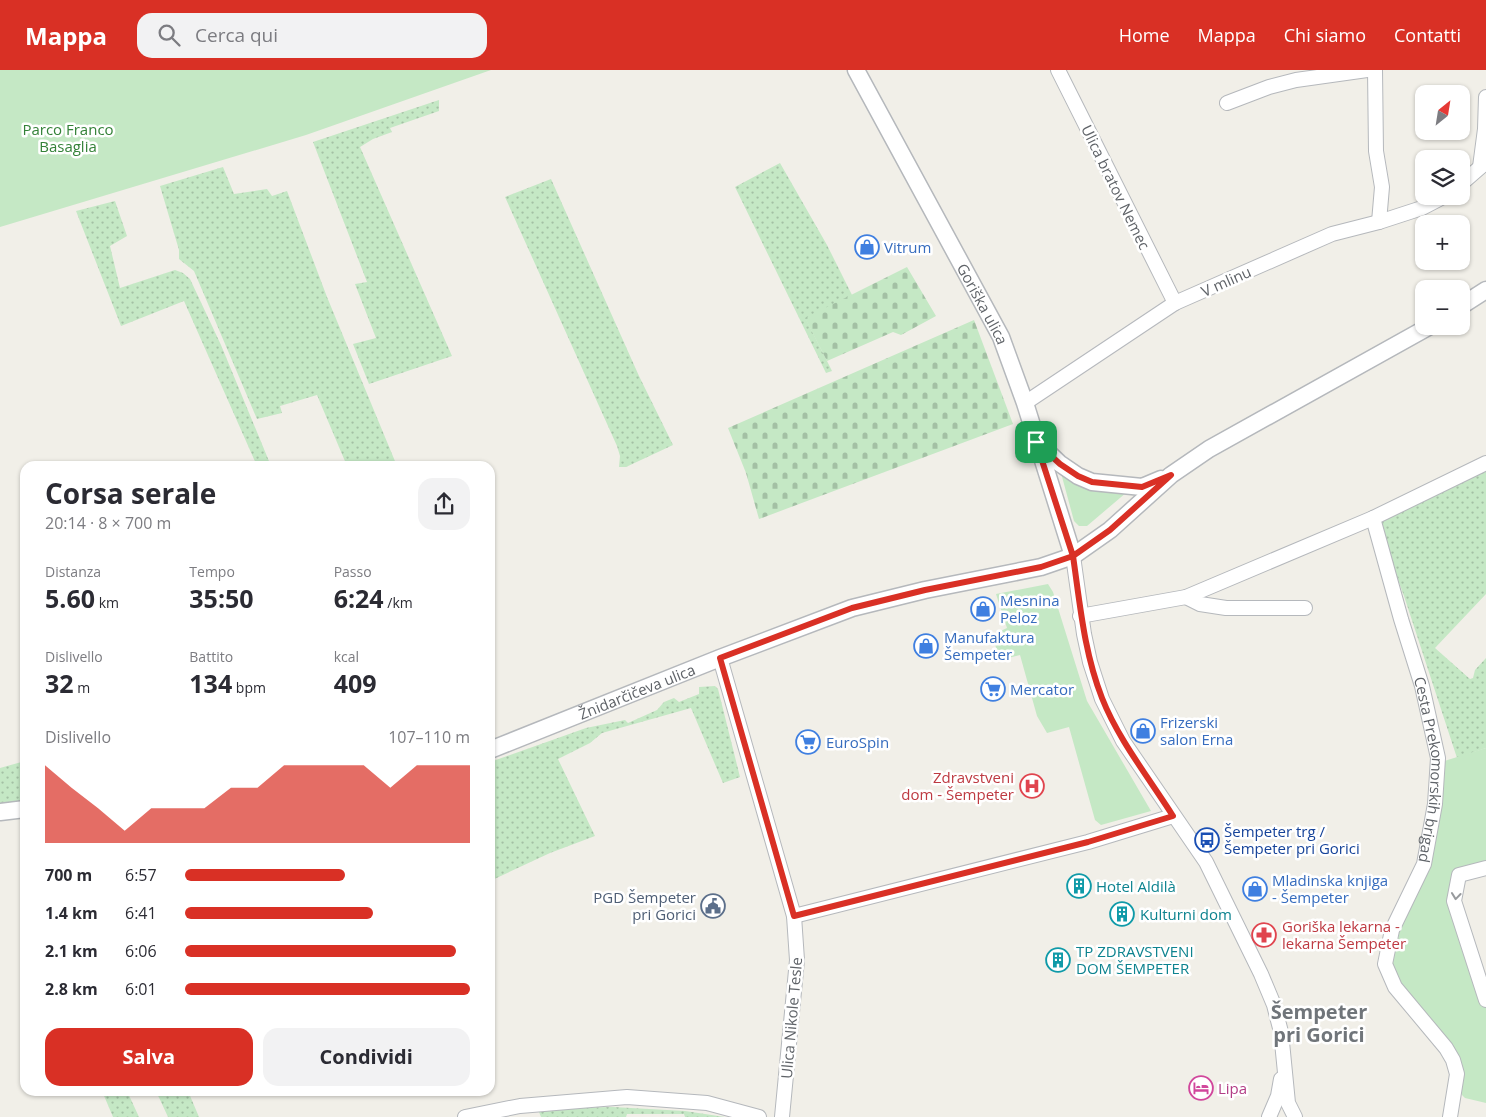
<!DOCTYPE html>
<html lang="it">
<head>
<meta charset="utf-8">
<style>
	:root { --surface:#fff; --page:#f2f2f3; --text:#2b2b33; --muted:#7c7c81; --accent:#d93025 }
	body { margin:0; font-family:"Open Sans",sans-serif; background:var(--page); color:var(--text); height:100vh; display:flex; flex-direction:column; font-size:19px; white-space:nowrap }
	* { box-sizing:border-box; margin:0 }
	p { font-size:16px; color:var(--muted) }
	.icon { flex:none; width:28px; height:28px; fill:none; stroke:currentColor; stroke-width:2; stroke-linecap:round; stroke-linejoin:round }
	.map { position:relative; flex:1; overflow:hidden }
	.details { position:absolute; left:20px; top:391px; width:475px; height:635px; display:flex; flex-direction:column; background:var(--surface); border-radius:15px; box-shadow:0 1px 4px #0004 }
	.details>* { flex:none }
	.needle { width:32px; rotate:30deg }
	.tools { position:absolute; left:1415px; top:15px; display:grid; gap:10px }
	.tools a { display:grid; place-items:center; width:55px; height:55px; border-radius:10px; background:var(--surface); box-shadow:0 1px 4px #0004; font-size:25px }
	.pin { position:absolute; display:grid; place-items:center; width:42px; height:42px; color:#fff; margin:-21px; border-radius:10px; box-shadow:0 2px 8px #0006 }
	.round { display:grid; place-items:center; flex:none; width:52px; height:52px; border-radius:15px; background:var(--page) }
	.headline { display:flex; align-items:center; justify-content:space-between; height:85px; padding:0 25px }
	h1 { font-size:28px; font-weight:700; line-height:38px }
	.figures { display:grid; grid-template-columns:repeat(3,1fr); gap:8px; height:85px; padding:5px 25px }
	.figures div { display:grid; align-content:center }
	.figures b { font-size:25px; font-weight:700 }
	.figures small { font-size:14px; font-weight:400 }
	.figures p { font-size:14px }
	.chart { height:140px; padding:10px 25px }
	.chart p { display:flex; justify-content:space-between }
	.chart svg { width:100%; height:90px; margin-top:5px; fill:var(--accent); opacity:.7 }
	.primary-button { display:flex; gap:10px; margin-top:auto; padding:10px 25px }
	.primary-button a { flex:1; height:58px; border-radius:15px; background:var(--accent); color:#fff; font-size:20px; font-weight:700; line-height:58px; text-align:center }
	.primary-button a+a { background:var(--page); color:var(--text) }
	ul { padding:0 25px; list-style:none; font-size:16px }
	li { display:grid; grid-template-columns:80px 60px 1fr; align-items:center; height:38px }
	li i { height:12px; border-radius:6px; background:var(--accent) }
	header { display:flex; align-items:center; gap:30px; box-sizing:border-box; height:70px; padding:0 25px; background:var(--accent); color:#fff }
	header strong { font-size:24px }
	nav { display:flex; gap:28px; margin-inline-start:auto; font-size:18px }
	.search { width:350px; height:45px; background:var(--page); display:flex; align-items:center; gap:12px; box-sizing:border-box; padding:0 18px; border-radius:15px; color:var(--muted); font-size:19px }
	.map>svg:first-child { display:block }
	.grass { fill:url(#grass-dots) }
	.cemetery { fill:url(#cemetery-stones) }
	.park { fill:#c5e8c5 }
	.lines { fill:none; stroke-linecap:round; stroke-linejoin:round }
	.minor-casing { stroke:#b5b8bc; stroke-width:16 }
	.tertiary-casing { stroke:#b5b8bc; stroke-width:19 }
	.minor { stroke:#fff; stroke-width:14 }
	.tertiary { stroke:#fff; stroke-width:16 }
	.oneway { stroke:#979a9d }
	.route-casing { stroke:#fff; stroke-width:10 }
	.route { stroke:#d93025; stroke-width:6 }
	.labels { text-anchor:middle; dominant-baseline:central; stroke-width:5; stroke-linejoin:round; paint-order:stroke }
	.park-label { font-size:15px; fill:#348238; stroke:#fff }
	.street-label { font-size:15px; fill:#5f6368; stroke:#fff }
	.shop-label { font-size:15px; fill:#366cbe; stroke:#fff; text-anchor:start }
	.health-label { font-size:15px; fill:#be3a42; stroke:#fff; text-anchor:end }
	.transit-label { font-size:15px; fill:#164399; stroke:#fff; text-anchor:start }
	.culture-label { font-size:15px; fill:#0d838f; stroke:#fff; text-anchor:start }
	.service-label { font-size:15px; fill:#4e5e75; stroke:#fff; text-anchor:end }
	.hotel-label { font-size:15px; fill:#b23c85; stroke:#fff; text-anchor:start }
	.district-label { font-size:20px; font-weight:bold; fill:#70757a; stroke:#fff }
</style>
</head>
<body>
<header>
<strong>Mappa</strong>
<div class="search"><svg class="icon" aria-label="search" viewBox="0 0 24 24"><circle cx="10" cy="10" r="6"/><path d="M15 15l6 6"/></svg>Cerca qui</div>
<nav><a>Home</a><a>Mappa</a><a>Chi siamo</a><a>Contatti</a></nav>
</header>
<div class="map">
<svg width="1486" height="1047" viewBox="0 0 1486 1047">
	<defs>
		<pattern id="grass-dots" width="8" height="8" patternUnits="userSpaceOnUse" patternTransform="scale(1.25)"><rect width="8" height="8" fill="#c5e8c5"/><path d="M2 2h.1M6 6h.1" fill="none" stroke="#a3c0a4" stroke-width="1.8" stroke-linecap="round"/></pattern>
		<pattern id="cemetery-stones" width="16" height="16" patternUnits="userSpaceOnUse" patternTransform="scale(1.25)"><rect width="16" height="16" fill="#c5e8c5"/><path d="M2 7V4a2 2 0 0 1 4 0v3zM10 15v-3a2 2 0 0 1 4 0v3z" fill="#a3c0a4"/></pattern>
	</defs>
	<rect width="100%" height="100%" fill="#f1efe8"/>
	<!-- grass -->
	<path class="grass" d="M439,30V41L390,58L392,62L373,69L360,77L452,286L369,314L353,274L376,268L355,214L367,212L313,72Z
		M780,93L827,175L852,225L806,249L832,301L826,303L735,117Z
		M223,97L234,124L267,119L272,126L287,121L327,227L397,396H347L317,325L280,336L282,343L257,349L194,201L179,189V180L160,116Z
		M551,109L639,306L673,375L626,397H619L620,386L617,376L505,127Z
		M115,131L127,166L110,176L120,218L175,200L183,203L190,209L221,275L271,396H257L184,231L121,256L76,141Z
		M1486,395V524L1435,578L1470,609L1473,608L1475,600L1486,588V678L1457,688L1404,526L1375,448Z
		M715,616L718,619L740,707L723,713L691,638L602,663L590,673L558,689L595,766L550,783L490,811V692L586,658L625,650L628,653L657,640L664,632L674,628L679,632L699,624V617Z
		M25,691V731L0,733V698Z
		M102,1021H127L139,1047H113Z
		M156,1021H188L199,1047H168Z
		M613,1037L685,1041L725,1047H685L684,1044H627L626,1047H541L539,1042L567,1038Z"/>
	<!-- cemetery -->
	<path class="cemetery" d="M907,197L936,246L901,265L893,262L827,291L805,248Z
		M974,250L1013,354L759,449L746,403L728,358Z"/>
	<!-- park -->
	<path class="park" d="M0,0H491L306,65L0,157Z
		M1061,403L1127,422L1087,456H1079L1074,451Z
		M1048,514L1053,522L1087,631L1151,741L1101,755L1095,750L1069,657L1047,663L1037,646L1020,585L1000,590L992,565L1007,558L996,524Z
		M1486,678V798L1459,806L1454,831L1486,930V1033L1465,1028L1462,1025L1457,1004L1385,894L1419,805L1438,693Z"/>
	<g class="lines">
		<!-- minor casing -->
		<g class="minor-casing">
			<g id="minor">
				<path d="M1058,0L1175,233"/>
				<path d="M1375,0L1376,81L1382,117L1379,152"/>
				<path d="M1227,33L1269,17L1296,10L1367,0"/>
				<path d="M1480,97L1485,59L1486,27"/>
				<path d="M1461,114L1485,93"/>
				<path d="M1025,333L1175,233L1332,164L1379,152L1422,138L1445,126"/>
				<path id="s1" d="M1373,448L1401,549L1422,616L1438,688L1435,734L1424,794L1392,860L1385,894L1395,917L1446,978L1453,990L1457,1004L1450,1047"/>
				<path d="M1073,486L1084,564L1090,592L1102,629L1123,671L1206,792L1261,904L1274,935L1281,962L1288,1033L1295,1047"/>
				<path d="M1186,527L1200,534L1226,538H1305"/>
				<path d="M1080,546L1186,527L1373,448L1486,393"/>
				<path d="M720,588L794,846L797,890L782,1047"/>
				<path d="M1486,798L1459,805L1454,831L1486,930"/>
				<path d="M794,846L1088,772L1173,746"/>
				<path d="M465,1047L520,1036L627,1027L707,1033L759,1047"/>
				<path d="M1269,1047L1278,1026L1281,1009"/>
			</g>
		</g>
		<!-- tertiary casing -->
		<g class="tertiary-casing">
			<g id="tertiary">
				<path id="s2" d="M856,0L1001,267L1025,333L1073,486"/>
				<path d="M1461,236L1486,220"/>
				<path d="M1038,373L1059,393L1078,406L1092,412L1142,417L1161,409"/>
				<path id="s3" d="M490,680L720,588L852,538L925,520L1041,497L1073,486L1110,460L1171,405L1209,379L1430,256"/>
				<path d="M0,742L25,739"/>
			</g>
		</g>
		<!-- minor -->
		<use href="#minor" class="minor"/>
		<!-- tertiary -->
		<use href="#tertiary" class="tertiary"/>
	</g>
	<!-- one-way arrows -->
	<defs><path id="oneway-chevron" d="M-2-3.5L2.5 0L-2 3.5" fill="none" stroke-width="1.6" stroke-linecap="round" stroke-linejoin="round" transform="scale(1.25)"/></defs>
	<use class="oneway" href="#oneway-chevron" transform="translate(1456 826) rotate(96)"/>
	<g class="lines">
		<!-- route casing -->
		<g class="route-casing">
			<path id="route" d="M1036,372L1073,486L1041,497L925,520L852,538L720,588L794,846L1088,772L1173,746C1149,708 1118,669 1102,628C1084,582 1080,534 1073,486L1110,460L1171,405L1142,417L1092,412L1078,406L1060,394L1036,372"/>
		</g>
		<!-- route -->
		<use href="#route" class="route"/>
	</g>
	<!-- icons -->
	<defs>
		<g id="shop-ring" transform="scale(1.25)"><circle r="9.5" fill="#fff" stroke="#3f7fe0" stroke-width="1.5"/><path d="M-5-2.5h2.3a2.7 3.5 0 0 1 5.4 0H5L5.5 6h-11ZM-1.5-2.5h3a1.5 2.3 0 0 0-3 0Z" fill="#3f7fe0"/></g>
		<g id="supermarket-ring" transform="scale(1.25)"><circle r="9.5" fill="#fff" stroke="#3f7fe0" stroke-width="1.5"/><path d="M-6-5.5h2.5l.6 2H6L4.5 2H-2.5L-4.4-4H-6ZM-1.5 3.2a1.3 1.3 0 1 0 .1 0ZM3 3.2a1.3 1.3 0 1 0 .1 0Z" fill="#3f7fe0"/></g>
		<g id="hospital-ring" transform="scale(1.25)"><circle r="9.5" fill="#fff" stroke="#e0444e" stroke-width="1.5"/><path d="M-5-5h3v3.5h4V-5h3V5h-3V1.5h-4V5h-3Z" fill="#e0444e"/></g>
		<g id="bus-ring" transform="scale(1.25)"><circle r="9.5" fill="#fff" stroke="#1a4fb4" stroke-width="1.5"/><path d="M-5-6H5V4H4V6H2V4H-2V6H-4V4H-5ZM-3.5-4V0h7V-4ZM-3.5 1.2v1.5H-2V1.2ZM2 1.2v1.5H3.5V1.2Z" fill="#1a4fb4"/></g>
		<g id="building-ring" transform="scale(1.25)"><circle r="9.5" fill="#fff" stroke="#0f9aa8" stroke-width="1.5"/><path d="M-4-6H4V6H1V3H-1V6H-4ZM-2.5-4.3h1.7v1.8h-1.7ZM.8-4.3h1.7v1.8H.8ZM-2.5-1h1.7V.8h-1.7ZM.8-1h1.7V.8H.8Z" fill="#0f9aa8"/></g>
		<g id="civic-ring" transform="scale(1.25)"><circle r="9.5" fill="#fff" stroke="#5c6f8a" stroke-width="1.5"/><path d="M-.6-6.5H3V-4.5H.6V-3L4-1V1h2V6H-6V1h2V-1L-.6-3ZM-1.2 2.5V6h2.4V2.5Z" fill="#5c6f8a"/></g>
		<g id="pharmacy-ring" transform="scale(1.25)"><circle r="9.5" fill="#fff" stroke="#e0444e" stroke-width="1.5"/><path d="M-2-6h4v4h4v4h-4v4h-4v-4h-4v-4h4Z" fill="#e0444e"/></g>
		<g id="hotel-ring" transform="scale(1.25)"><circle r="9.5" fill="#fff" stroke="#d1479c" stroke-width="1.5"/><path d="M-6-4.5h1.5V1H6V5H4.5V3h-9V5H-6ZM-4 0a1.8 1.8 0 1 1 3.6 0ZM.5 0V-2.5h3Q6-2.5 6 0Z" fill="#d1479c"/></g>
	</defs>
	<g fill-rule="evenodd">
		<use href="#shop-ring" x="867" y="177"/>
		<use href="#shop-ring" x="983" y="539"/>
		<use href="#shop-ring" x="926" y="576"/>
		<use href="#supermarket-ring" x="993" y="619"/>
		<use href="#shop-ring" x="1143" y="661"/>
		<use href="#supermarket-ring" x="808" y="672"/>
		<use href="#hospital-ring" x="1032" y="716"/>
		<use href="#bus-ring" x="1207" y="770"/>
		<use href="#building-ring" x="1079" y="816"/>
		<use href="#shop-ring" x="1255" y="819"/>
		<use href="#civic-ring" x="713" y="836"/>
		<use href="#building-ring" x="1122" y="844"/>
		<use href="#pharmacy-ring" x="1264" y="865"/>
		<use href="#building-ring" x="1058" y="890"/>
		<use href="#hotel-ring" x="1201" y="1018"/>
	</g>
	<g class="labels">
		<!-- park labels -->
		<g class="park-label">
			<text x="68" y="59">Parco Franco<tspan x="68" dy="17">Basaglia</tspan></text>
		</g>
		<!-- street labels -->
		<g class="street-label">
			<text transform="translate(1116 117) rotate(64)">Ulica bratov Nemec</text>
			<text transform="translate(1226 211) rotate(-24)">V mlinu</text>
			<text stroke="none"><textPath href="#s2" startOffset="266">Goriška ulica</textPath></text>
			<text stroke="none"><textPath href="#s3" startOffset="158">Žnidarčičeva ulica</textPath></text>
			<text stroke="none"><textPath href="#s1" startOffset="260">Cesta Prekomorskih brigad</textPath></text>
			<text transform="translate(791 948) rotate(-85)">Ulica Nikole Tesle</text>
		</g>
		<!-- shop labels -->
		<g class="shop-label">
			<text x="884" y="177">Vitrum</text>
			<text x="1000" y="530">Mesnina<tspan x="1000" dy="17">Peloz</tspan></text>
			<text x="944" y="567">Manufaktura<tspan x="944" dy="17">Šempeter</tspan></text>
			<text x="1010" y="619">Mercator</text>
			<text x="1160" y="652">Frizerski<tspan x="1160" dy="17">salon Erna</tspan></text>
			<text x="826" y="672">EuroSpin</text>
			<text x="1272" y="810">Mladinska knjiga<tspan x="1272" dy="17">- Šempeter</tspan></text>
		</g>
		<!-- health labels -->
		<g class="health-label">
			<text x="1014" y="707">Zdravstveni<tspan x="1014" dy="17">dom - Šempeter</tspan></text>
			<text x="1282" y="856" text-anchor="start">Goriška lekarna -<tspan x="1282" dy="17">lekarna Šempeter</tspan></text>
		</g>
		<!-- transit labels -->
		<g class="transit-label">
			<text x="1224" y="761">Šempeter trg /<tspan x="1224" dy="17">Šempeter pri Gorici</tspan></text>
		</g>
		<!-- culture labels -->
		<g class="culture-label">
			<text x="1096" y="816">Hotel Aldilà</text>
			<text x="1140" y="844">Kulturni dom</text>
			<text x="1076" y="881">TP ZDRAVSTVENI<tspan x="1076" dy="17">DOM ŠEMPETER</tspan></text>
		</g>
		<!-- service labels -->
		<g class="service-label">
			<text x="696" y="827">PGD Šempeter<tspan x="696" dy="17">pri Gorici</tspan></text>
		</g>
		<!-- hotel labels -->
		<g class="hotel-label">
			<text x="1218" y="1018">Lipa</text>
		</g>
		<!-- district labels -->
		<g class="district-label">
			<text x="1319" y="941">Šempeter<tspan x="1319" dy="23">pri Gorici</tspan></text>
		</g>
	</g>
</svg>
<div class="tools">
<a><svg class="needle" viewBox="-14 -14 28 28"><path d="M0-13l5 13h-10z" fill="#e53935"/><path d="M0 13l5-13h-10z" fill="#7c7c81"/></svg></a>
<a><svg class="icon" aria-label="layers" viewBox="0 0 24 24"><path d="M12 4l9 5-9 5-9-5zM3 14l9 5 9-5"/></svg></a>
<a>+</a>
<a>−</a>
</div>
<div class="pin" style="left:1036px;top:372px;background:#1e9e55"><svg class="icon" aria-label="arrive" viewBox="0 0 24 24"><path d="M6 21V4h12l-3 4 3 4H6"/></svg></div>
<section class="details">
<div class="headline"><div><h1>Corsa serale</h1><p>20:14 · 8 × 700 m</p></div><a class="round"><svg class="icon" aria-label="share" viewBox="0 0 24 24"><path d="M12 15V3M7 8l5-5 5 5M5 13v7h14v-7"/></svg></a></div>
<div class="figures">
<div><p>Distanza</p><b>5.60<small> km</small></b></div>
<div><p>Tempo</p><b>35:50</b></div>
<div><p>Passo</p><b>6:24<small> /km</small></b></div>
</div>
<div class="figures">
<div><p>Dislivello</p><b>32<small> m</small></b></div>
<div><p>Battito</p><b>134<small> bpm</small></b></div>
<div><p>kcal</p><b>409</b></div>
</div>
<div class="chart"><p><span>Dislivello</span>107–110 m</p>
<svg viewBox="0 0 160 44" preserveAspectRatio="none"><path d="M0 44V6L10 17L20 27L30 38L40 27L50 27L60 27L70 17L80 17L90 6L100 6L110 6L120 6L130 17L140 6L150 6L160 6V44z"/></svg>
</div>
<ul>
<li><b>700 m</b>6:57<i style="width:56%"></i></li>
<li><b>1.4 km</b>6:41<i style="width:66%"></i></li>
<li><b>2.1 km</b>6:06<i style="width:95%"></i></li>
<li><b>2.8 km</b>6:01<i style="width:100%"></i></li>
</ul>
<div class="primary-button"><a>Salva</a><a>Condividi</a></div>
</section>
</div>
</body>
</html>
